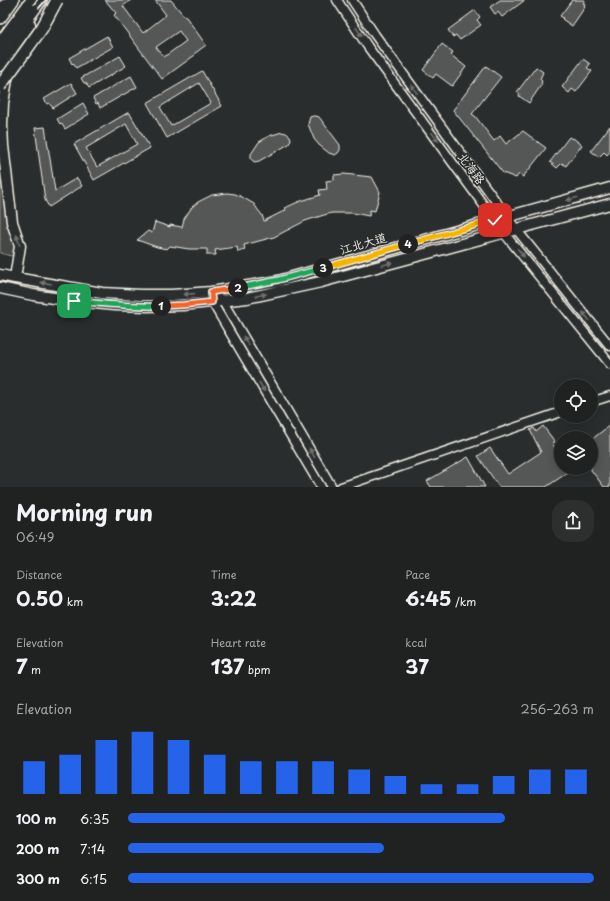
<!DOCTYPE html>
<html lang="en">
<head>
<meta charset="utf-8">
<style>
	:root { --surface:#202222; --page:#2d2f2f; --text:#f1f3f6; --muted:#a2a4a5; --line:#3d3f40; --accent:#2563eb }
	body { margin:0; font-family:"Playpen Sans","LXGW WenKai TC",sans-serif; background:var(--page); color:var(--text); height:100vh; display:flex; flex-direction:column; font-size:15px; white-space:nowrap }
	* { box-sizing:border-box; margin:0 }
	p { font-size:13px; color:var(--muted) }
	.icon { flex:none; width:22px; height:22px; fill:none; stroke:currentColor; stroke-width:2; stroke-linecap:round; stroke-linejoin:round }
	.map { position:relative; height:487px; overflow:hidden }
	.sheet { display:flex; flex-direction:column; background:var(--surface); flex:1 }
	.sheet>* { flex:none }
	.controls { position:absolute; left:554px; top:379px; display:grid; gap:8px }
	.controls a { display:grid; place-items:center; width:44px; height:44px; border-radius:50%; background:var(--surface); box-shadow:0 2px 10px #0003,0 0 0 1px var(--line); font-size:20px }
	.pin { position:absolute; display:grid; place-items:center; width:34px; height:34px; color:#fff; margin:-17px; border-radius:8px; box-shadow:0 2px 6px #0006 }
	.km { position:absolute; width:20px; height:20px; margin:-10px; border-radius:50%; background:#222; color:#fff; font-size:11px; line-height:20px; text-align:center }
	.round { display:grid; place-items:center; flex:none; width:42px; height:42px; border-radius:16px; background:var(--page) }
	.headline { display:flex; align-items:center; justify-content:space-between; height:68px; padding:0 16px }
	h1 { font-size:22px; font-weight:700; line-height:30px }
	.figures { display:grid; grid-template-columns:repeat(3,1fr); gap:6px; height:68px; padding:4px 16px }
	.figures div { display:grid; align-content:center }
	.figures b { font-size:20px; font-weight:700 }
	.figures small { font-size:11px; font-weight:400 }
	.figures p { font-size:11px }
	.chart { height:112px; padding:8px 16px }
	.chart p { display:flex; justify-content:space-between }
	.chart svg { width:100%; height:72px; margin-top:4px; stroke:var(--accent); stroke-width:6 }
	ul { padding:0 16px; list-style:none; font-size:13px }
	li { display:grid; grid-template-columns:64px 48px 1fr; align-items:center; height:30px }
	li i { height:10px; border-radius:5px; background:var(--accent) }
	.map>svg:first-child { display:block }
	.green { fill:#444645; stroke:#9c9c96 }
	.building { fill:#555756; stroke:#f4f1e8; fill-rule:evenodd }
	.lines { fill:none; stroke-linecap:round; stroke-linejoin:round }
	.tertiary-casing { stroke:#f4f1e8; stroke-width:11 }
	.primary-casing { stroke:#f4f1e8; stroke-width:13 }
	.trunk-casing { stroke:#f4f1e8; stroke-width:14 }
	.tertiary { stroke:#2a2d2e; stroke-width:8 }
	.primary { stroke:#2a2d2e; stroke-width:10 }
	.trunk { stroke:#2a2d2e; stroke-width:11 }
	.rail { stroke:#f4f1e8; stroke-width:2 }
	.trunk-bridge-casing { stroke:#f4f1e8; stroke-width:14; stroke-linecap:butt }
	.trunk-bridge { stroke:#2a2d2e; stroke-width:11 }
	.oneway { fill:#71726f }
	.split-1-casing { stroke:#fff; stroke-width:8 }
	.split-2-casing { stroke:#fff; stroke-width:8 }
	.split-3-casing { stroke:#fff; stroke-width:8 }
	.split-4-casing { stroke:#fff; stroke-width:8 }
	.split-5-casing { stroke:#fff; stroke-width:8 }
	.split-1 { stroke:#22a559; stroke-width:5 }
	.split-2 { stroke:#f0652b; stroke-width:5 }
	.split-3 { stroke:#22a559; stroke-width:5 }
	.split-4 { stroke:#f5b400; stroke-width:5 }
	.split-5 { stroke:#f5b400; stroke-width:5 }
	.labels { text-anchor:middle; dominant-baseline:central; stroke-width:3.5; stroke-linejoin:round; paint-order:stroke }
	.street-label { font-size:12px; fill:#f4f1e8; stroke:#2a2d2e }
</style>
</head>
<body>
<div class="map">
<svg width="610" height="487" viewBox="0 0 610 487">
	<rect width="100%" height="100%" fill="#2a2d2e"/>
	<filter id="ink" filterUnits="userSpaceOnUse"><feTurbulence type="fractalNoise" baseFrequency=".025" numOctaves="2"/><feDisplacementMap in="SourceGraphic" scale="8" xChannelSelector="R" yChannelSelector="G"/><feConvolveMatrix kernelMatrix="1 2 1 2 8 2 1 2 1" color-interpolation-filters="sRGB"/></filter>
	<g filter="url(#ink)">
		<!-- green -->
		<path class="green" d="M0,150L17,246L16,252L11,256L0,253Z"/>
		<!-- building -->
		<path class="building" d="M105,0H131L123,6L143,33L166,15L155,0H171L185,17H186L206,45L194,54L195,55L162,79L114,15L116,13ZM179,31L186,41L164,57L156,47Z
			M500,0H525L502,17L498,12L495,14L490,7Z
			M572,0H585L583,3L585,4L584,6L585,7L572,26L562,19L563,18L560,16Z
			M475,10L480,17L477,20L481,25L460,40L456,35L453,37L448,30Z
			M107,36L113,47L76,68L73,63L72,64L69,58Z
			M442,44L453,52L451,55L466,67L452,86L436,74L433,78L423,70Z
			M120,56L126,66L89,88L86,83H84L81,78Z
			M583,59L590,64L587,68L592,71L576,92L572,89L569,93L562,87Z
			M486,66L501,77L472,114L475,116L494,141L500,136L506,144L523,131L546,148L523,177L519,174L516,178L503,173L453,110Z
			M536,67L543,72L540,79L542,81L541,83L542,84L529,103L519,96L520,94L517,92Z
			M202,71L222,106L167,138L147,103ZM199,83L211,103L171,126L160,107Z
			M131,76L137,87L100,108L98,103L96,104L93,98Z
			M71,83L77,93L53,108L49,103L47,104L44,99Z
			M83,103L89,114L65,129L61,123L60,124L57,119Z
			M129,112L150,148L94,180L74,144ZM126,124L137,144L97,167L86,148Z
			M313,116H316L319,117L340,145V150L338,153L335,155L329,153L319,145L314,139L308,124L310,117Z
			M610,126V151L607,155L604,152L599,157L591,151Z
			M45,127L55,191L77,178L82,186L49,207L45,200L35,128Z
			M282,132L286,133L290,136L291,139L289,144L259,161L255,162L253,161L251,159V154L259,142L269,136Z
			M569,137L572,139L573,138L582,145L566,166L562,163L557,168L550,162Z
			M344,174L372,177L380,192L375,211L370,210L369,216L353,213H332L324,215L305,221L274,237L244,245L245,250L238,252L237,247L215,250L216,255H207V249H189L170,246L167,249L157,247L137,240L148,231L152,233L155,222L170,227V225L182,227L184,219L192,207L198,202L212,195L227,193L235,194L242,197L254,204L258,210L262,215L264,221L286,210L285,208L298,202L320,195L319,190L327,189L326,181L334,180V175Z
			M610,425V487H604L591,470V440Z
			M543,426L555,442L552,443L561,456V457L558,460L561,464V468H563L567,473L546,487H499L478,456L490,448L508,474L541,452L530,430L534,428L536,432Z
			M468,457L485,487H431L427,481Z"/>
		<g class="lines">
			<!-- tertiary casing -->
			<g class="tertiary-casing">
				<path id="tertiary" d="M337,0L368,47L504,233L610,364
					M352,0L375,35L516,229L610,346
					M212,297V302L321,487
					M218,297L222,300L332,487
					M591,402L610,396
					M341,487L561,412"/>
			</g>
			<!-- primary casing -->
			<g class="primary-casing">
				<path id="primary" d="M0,8L12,0
					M12,50L3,103L2,125L3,146L12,222L20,246L15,278
					M0,66L30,24
					M0,275L15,278L102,293L141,295H172L211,292L278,281L610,188
					M0,288L33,295L74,301L114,305L148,306L183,305L247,298L321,282L610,204"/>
			</g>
			<!-- trunk casing -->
			<g class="trunk-casing">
				<path id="trunk" d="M0,18L13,0
					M0,43L32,0
					M0,56L41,0"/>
			</g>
			<!-- tertiary -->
			<use href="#tertiary" class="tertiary"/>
			<!-- primary -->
			<use href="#primary" class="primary"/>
			<!-- trunk -->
			<use href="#trunk" class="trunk"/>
			<!-- rail -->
			<path class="rail" d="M34,4L37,0
				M39,8L46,0"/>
			<!-- trunk-bridge casing -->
			<g class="trunk-bridge-casing">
				<path id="trunk-bridge" d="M0,86L27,49L42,28L57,0"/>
			</g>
			<!-- trunk-bridge -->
			<use href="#trunk-bridge" class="trunk-bridge"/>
		</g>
		<!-- one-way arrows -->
		<defs><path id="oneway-solid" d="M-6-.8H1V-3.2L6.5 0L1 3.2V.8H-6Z"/></defs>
		<g class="oneway">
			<use href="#oneway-solid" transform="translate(359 32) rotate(56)"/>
			<use href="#oneway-solid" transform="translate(414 89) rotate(-126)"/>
			<use href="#oneway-solid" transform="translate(435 137) rotate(54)"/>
			<use href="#oneway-solid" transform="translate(572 199) rotate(164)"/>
			<use href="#oneway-solid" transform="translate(18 240) rotate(-107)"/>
			<use href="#oneway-solid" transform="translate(521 253) rotate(51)"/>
			<use href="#oneway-solid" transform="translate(387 264) rotate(-15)"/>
			<use href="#oneway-solid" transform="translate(46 283) rotate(-171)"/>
			<use href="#oneway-solid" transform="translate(189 294) rotate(176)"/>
			<use href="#oneway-solid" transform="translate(261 295) rotate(-12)"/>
			<use href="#oneway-solid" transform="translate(586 316) rotate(-129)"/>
			<use href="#oneway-solid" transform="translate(246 341) rotate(-120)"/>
			<use href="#oneway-solid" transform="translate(262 387) rotate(60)"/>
			<use href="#oneway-solid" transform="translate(312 453) rotate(-120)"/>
		</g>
	</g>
	<g class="lines" filter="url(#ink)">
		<!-- split-1 casing -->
		<g class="split-1-casing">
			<path id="split-1" d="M74,301C103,304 132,307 161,306"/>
		</g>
		<!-- split-2 casing -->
		<g class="split-2-casing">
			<path id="split-2" d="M161,306L183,305L212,302L211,292L238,288"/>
		</g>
		<!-- split-3 casing -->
		<g class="split-3-casing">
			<path id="split-3" d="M238,288L278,280L323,268"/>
		</g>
		<!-- split-4 casing -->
		<g class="split-4-casing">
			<path id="split-4" d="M323,268L408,244"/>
		</g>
		<!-- split-5 casing -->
		<g class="split-5-casing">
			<path id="split-5" d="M408,244L495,220"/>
		</g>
		<!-- split-1 -->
		<use href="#split-1" class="split-1"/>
		<!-- split-2 -->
		<use href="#split-2" class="split-2"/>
		<!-- split-3 -->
		<use href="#split-3" class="split-3"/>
		<!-- split-4 -->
		<use href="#split-4" class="split-4"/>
		<!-- split-5 -->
		<use href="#split-5" class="split-5"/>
	</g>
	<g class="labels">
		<!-- street labels -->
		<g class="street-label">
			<text transform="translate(472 168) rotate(54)">北海路</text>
			<text transform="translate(363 243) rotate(-16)">江北大道</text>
		</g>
	</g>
</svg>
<div class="controls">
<a><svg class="icon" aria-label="locate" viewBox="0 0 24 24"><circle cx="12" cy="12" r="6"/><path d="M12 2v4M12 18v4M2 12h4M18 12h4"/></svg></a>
<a><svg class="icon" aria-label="layers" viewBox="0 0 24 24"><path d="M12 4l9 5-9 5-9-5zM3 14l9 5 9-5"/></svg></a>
</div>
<div class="pin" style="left:74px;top:301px;background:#1e9e55"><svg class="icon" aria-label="arrive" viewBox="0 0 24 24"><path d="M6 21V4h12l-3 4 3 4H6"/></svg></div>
<div class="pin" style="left:495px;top:220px;background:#d93025"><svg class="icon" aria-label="check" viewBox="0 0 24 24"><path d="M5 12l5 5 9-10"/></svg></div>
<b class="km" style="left:161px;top:306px">1</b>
<b class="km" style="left:238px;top:288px">2</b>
<b class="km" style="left:323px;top:268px">3</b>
<b class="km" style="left:408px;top:244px">4</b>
</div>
<section class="sheet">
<div class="headline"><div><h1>Morning run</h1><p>06:49</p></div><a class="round"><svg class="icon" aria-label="share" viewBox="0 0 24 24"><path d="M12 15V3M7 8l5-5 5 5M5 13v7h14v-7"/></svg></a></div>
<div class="figures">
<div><p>Distance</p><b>0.50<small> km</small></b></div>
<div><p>Time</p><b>3:22</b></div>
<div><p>Pace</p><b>6:45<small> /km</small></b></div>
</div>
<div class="figures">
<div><p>Elevation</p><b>7<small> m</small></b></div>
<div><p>Heart rate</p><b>137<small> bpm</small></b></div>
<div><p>kcal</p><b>37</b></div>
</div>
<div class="chart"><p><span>Elevation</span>256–263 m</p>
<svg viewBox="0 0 160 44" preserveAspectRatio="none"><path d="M5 44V24M15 44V20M25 44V11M35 44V6M45 44V11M55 44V20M65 44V24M75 44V24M85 44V24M95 44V29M105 44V33M115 44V38M125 44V38M135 44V33M145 44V29M155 44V29"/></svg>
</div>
<ul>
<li><b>100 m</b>6:35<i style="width:81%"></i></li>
<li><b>200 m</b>7:14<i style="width:55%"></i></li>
<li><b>300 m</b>6:15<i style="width:100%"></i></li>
</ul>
</section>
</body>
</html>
